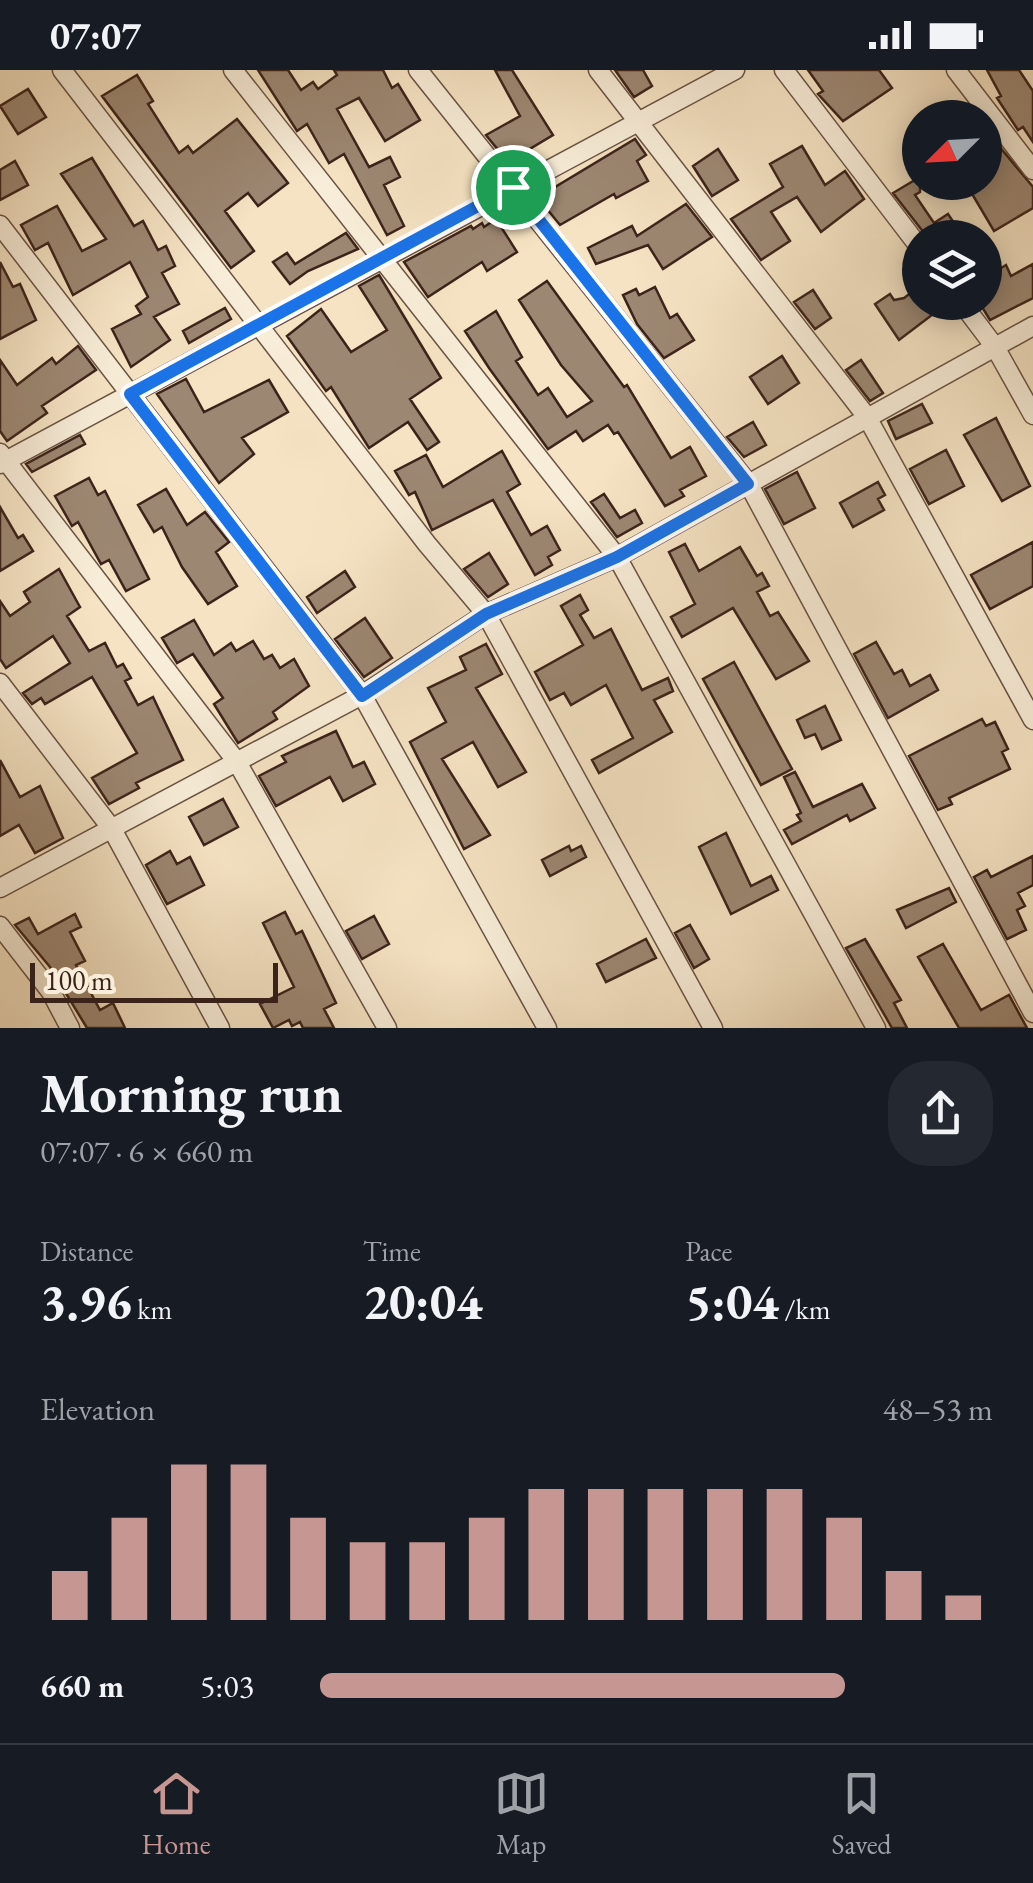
<!DOCTYPE html>
<html lang="en">
<head>
<meta charset="utf-8">
<style>
	:root { --surface:#171b24; --page:#242831; --text:#f1f3f6; --muted:#9ea1a6; --line:#363941; --accent:#c59692 }
	body { margin:0; font-family:"EB Garamond",serif; background:var(--page); color:var(--text); height:100vh; display:flex; flex-direction:column; font-size:38px; white-space:nowrap }
	* { box-sizing:border-box; margin:0 }
	p { font-size:32px; color:var(--muted) }
	.icon { flex:none; width:55px; height:55px; fill:none; stroke:currentColor; stroke-width:2; stroke-linecap:round; stroke-linejoin:round }
	.map { position:relative; height:958px; overflow:hidden }
	.side { display:flex; flex-direction:column; background:var(--surface); flex:1 }
	.side>* { flex:none }
	.needle { width:65px; rotate:246deg }
	.fabs { position:absolute; left:902px; top:30px; display:grid; gap:20px }
	.fabs a { display:grid; place-items:center; width:100px; height:100px; border-radius:50%; background:var(--surface); box-shadow:0 5px 25px #0003; font-size:50px }
	.scale { position:absolute; left:30px; bottom:25px; width:248px; box-sizing:border-box; padding-left:10px; border:5px solid #3c231a; border-top:0; font-size:28px; line-height:35px; white-space:nowrap; color:#3c231a; -webkit-text-stroke:8px #f8edd8; paint-order:stroke }
	.pin { position:absolute; display:grid; place-items:center; width:85px; height:85px; color:#fff; margin:-42px; border:5px solid #fff; border-radius:50%; box-shadow:0 2px 10px #0007 }
	.round { display:grid; place-items:center; flex:none; width:105px; height:105px; border-radius:40px; background:var(--page) }
	.headline { display:flex; align-items:center; justify-content:space-between; height:170px; padding:0 40px }
	h1 { font-size:55px; font-weight:700; line-height:75px }
	.metrics { display:grid; grid-template-columns:repeat(3,1fr); gap:15px; height:170px; padding:10px 40px }
	.metrics div { display:grid; align-content:center }
	.metrics b { font-size:50px; font-weight:700 }
	.metrics small { font-size:28px; font-weight:400 }
	.metrics p { font-size:28px }
	.chart { height:280px; padding:20px 40px }
	.chart p { display:flex; justify-content:space-between }
	.chart svg { width:100%; height:180px; margin-top:10px; stroke:var(--accent); stroke-width:6 }
	ul { padding:0 40px; list-style:none; font-size:32px }
	li { display:grid; grid-template-columns:160px 120px 1fr; align-items:center; height:75px }
	li i { height:25px; border-radius:12px; background:var(--accent) }
	.status { display:flex; justify-content:space-between; align-items:center; height:70px; padding:0 50px; background:var(--surface); direction:ltr }
	.status svg { height:28px; fill:currentColor }
	.tabs { display:flex; justify-content:space-around; align-items:center; height:140px; border-top:2px solid var(--line); background:var(--surface); font-size:28px; color:var(--muted) }
	.tabs a { display:grid; justify-items:center; gap:5px }
	.tabs .active { color:var(--accent) }
	.map>svg:first-child { display:block }
	.building { fill:#9c8772; stroke:#3c231a; stroke-width:2.5 }
	.lines { fill:none; stroke-linecap:round; stroke-linejoin:round }
	.street-casing { stroke:#6a5344; stroke-width:21 }
	.street { stroke:#f8edd8; stroke-width:18 }
	.route-casing { stroke:#fff; stroke-width:20 }
	.route { stroke:#1a73e8; stroke-width:12 }
</style>
</head>
<body>
<div class="status"><b>07:07</b><svg viewBox="0 0 49 12"><path d="M0 12V9h3v3zM5 12V6h3v6zM10 12V3h3v9zM15 12V0h3v12zM26 1h20v11H26zM47 4h2v5h-2z"/></svg></div>
<div class="map">
<svg width="1033" height="958" viewBox="0 0 1033 958">
	<rect width="100%" height="100%" fill="#f5e3c3"/>
	<filter id="stains"><feTurbulence type="fractalNoise" baseFrequency=".002" numOctaves="4"/><feColorMatrix values="0 0 0 0 .2 0 0 0 0 .09 0 0 0 0 .02 0 0 0 .5 -.17"/></filter>
	<radialGradient id="worn" r=".72"><stop offset=".6" stop-color="#630" stop-opacity="0"/><stop offset="1" stop-color="#630" stop-opacity=".3"/></radialGradient>
	<!-- building -->
	<path class="building" d="M258,0H288L301,20L313,12L318,19L337,5L334,0H383L392,18L398,14L420,50L385,71L359,28L337,39L369,97L390,87L400,107L384,115L404,156L387,165L344,84L329,93L307,54L297,61Z
		M495,0H512L553,65L508,92L486,65L520,46Z
		M615,0H643L652,16L634,27Z
		M808,0H879L892,18L843,51L818,24L823,21Z
		M987,0H1019L1033,21V72L1023,57L1018,60L997,28L1001,26Z
		M137,5L153,31L148,34L179,83L188,76L193,83L237,49L288,113L258,136L248,123L225,141L254,181L231,198L102,26Z
		M28,19L46,47L18,64L0,36Z
		M635,69L646,85L637,91L648,111L616,128L614,124L560,155L533,122L547,115L550,120Z
		M994,70L1033,117V138L994,161L965,112H985V76Z
		M802,76L825,115L845,101L864,129L821,162L797,127L771,142L790,171L761,190L731,149L783,117L770,94Z
		M718,79L738,110L712,126L693,96Z
		M92,88L134,156L143,151L158,180L166,176L175,196L162,203L179,234L154,247L170,270L131,297L112,259L141,244L136,236L148,227L130,192L73,225L48,173L35,180L21,155L57,136L82,181L106,169L61,104Z
		M15,91L28,115L0,130V100Z
		M920,107V122L915,125L934,153L948,144L964,168H928L893,123Z
		M686,134L712,167L663,199L648,175L596,194L588,178L632,156L637,166Z
		M496,149L517,182L487,201L482,192L428,227L404,192L471,156L473,159L482,153L484,157Z
		M346,163L358,179L308,201L290,214L273,192L287,183L295,194Z
		M0,192L13,217L20,214L36,250L0,269Z
		M1033,194V228L990,250L979,232H985L990,223L985,208L1006,195L1011,206Z
		M379,205L441,308L410,329L439,372L427,380L408,352L369,378L331,317L326,321L287,266L321,239L351,282L387,260L359,216Z
		M547,211L624,317L627,315L671,388L690,377L706,406L680,420L684,426L665,436L618,362L614,364L608,355L583,371L576,361L548,379L489,298L465,261L496,241L522,287L516,291L538,325L548,318L567,347L592,331L561,295L519,230Z
		M920,216V232H949L899,270L875,234L890,224L894,230L904,228Z
		M655,217L670,248L677,244L694,270L664,288L637,254L623,225L636,219L639,225Z
		M813,220L831,248L815,259L794,232Z
		M225,238L231,249L189,273L183,261Z
		M78,276L96,300L42,336L47,343L7,371L0,361V290L17,315L52,288L56,294Z
		M782,286L799,313L768,334L750,307Z
		M861,290L883,323L870,331L846,300Z
		M186,309L204,342L269,310L288,342L242,368L254,384L219,413L157,324Z
		M922,334L932,353L896,369L888,351Z
		M996,348L1030,416L1002,431L964,365Z
		M753,352L766,375L744,387L727,367Z
		M80,365L85,374L32,402L26,394Z
		M946,380L964,416L929,434L910,399Z
		M502,381L520,414L507,422L531,465L547,456L560,480L548,487L552,495L535,505L493,430L432,460L415,422L409,425L395,401L426,385L443,417Z
		M797,402L815,438L784,454L765,419Z
		M89,408L98,425L105,421L149,509L126,521L109,490L101,494L78,452L72,456L55,426Z
		M878,412L885,425L878,429L884,440L853,457L840,433Z
		M166,419L187,455L205,442L229,472L216,482L237,516L208,534L182,497L162,457L154,462L138,435Z
		M604,424L620,448L635,440L642,453L617,467L591,432Z
		M0,437L18,468L23,465L33,481L0,501Z
		M1033,472V516L990,539L971,505Z
		M685,474L699,501L740,477L757,506L762,503L769,516L757,522L770,546L778,542L809,591L776,609L733,538L682,567L671,547L695,534L669,482Z
		M489,483L508,514L488,527L464,499Z
		M59,499L80,537L67,546L89,581L105,573L117,597L123,594L131,608L125,611L138,635L153,627L183,690L136,713L139,718L109,734L92,708L137,683L92,607L45,634L41,628L32,634L23,623L70,593L53,566L6,598L0,589V531L10,546L30,532L24,522Z
		M345,501L355,517L317,543L307,527Z
		M580,525L588,540L580,545L594,568L611,559L642,620L668,608L673,621L654,630L672,662L599,703L592,690L633,668L606,615L571,635L564,623L550,630L535,602L583,575L561,536Z
		M365,548L392,588L364,607L335,569Z
		M194,550L214,585L231,573L236,581L253,571L264,589L272,585L280,598L294,589L309,616L273,642L277,649L238,673L214,634L223,628L193,584L177,593L162,568Z
		M876,572L894,604L902,600L910,616L930,605L938,620L888,648L854,584Z
		M486,574L502,604L476,618L526,702L498,717L473,672L442,689L490,765L464,779L410,672L446,652L428,618L466,600L460,587Z
		M734,592L792,699L761,715L703,609Z
		M825,636L841,670L822,679L815,664L805,668L797,650Z
		M982,649L986,656L995,652L1008,679L1002,682L1010,699L949,728L952,734L938,740L909,686Z
		M336,661L353,697L364,692L375,714L343,731L330,707L276,736L259,706L286,692L282,686Z
		M0,690L20,727L40,716L63,768L35,783L19,755L0,766Z
		M795,702L813,737L862,714L875,738L850,751L847,745L792,774L784,760L801,751L797,745L801,743L784,707Z
		M223,729L238,757L204,775L189,747Z
		M726,763L751,816L771,806L778,820L731,844L699,777Z
		M569,776L571,781L581,776L586,787L550,806L542,790Z
		M170,781L177,794L190,787L204,815L167,834L146,795Z
		M1033,786V815L1018,823L1025,836L1017,840L1026,860L1007,869L974,807L987,800L991,807Z
		M949,818L956,832L906,858L897,840Z
		M285,842L296,864L302,861L336,933L324,939L334,958H303L300,952L292,956L289,950L273,958L260,934L294,917L263,853Z
		M75,844L81,857L70,862L85,891L76,895L100,940L113,933L125,958H87L50,897L15,855L29,848L38,864Z
		M374,846L389,874L362,889L346,861Z
		M690,855L709,889L694,898L675,863Z
		M646,869L656,888L606,912L597,894Z
		M865,869L901,930L894,933L907,958H892L846,878Z
		M943,874L981,940L1009,925L1027,958H959L918,887Z"/>
	<g class="lines">
		<!-- street casing -->
		<g class="street-casing">
			<path id="street" d="M62,0L427,474L486,544L713,958
				M233,0L617,487L876,958
				M418,0L748,413L1033,943
				M598,0L867,347L1033,650
				M784,0L920,178
				M956,0L1033,100
				M0,155L362,625L547,958
				M961,232L995,277L1033,345
				M0,383L237,692L387,958
				M0,394L735,0
				M0,613L112,759L220,958
				M0,818L362,625L486,544L617,487L1033,256
				M0,856L51,922L70,958"/>
		</g>
		<!-- street -->
		<use href="#street" class="street"/>
	</g>
	<g class="lines">
		<!-- route casing -->
		<g class="route-casing">
			<path id="route" d="M513,117L748,414L617,487L486,544L362,626L130,324Z"/>
		</g>
		<!-- route -->
		<use href="#route" class="route"/>
	</g>
	<rect width="100%" height="100%" filter="url(#stains)"/>
	<rect width="100%" height="100%" fill="url(#worn)"/>
</svg>
<div class="fabs">
<a><svg class="needle" viewBox="-14 -14 28 28"><path d="M0-13l5 13h-10z" fill="#e53935"/><path d="M0 13l5-13h-10z" fill="#9ea1a6"/></svg></a>
<a><svg class="icon" aria-label="layers" viewBox="0 0 24 24"><path d="M12 4l9 5-9 5-9-5zM3 14l9 5 9-5"/></svg></a>
</div>
<div class="scale">100 m</div>
<div class="pin" style="left:513px;top:117px;background:#1e9e55"><svg class="icon" aria-label="arrive" viewBox="0 0 24 24"><path d="M6 21V4h12l-3 4 3 4H6"/></svg></div>
</div>
<section class="side">
<div class="headline"><div><h1>Morning run</h1><p>07:07 · 6 × 660 m</p></div><a class="round"><svg class="icon" aria-label="share" viewBox="0 0 24 24"><path d="M12 15V3M7 8l5-5 5 5M5 13v7h14v-7"/></svg></a></div>
<div class="metrics">
<div><p>Distance</p><b>3.96<small> km</small></b></div>
<div><p>Time</p><b>20:04</b></div>
<div><p>Pace</p><b>5:04<small> /km</small></b></div>
</div>
<div class="chart"><p><span>Elevation</span>48–53 m</p>
<svg viewBox="0 0 160 44" preserveAspectRatio="none"><path d="M5 44V32M15 44V19M25 44V6M35 44V6M45 44V19M55 44V25M65 44V25M75 44V19M85 44V12M95 44V12M105 44V12M115 44V12M125 44V12M135 44V19M145 44V32M155 44V38"/></svg>
</div>
<ul>
<li><b>660 m</b>5:03<i style="width:78%"></i></li>
</ul>
</section>
<nav class="tabs">
<a class="active"><svg class="icon" aria-label="home" viewBox="0 0 24 24"><path d="M3 11l9-7 9 7M6 9v11h12V9"/></svg>Home</a>
<a><svg class="icon" aria-label="map" viewBox="0 0 24 24"><path d="M3 6l6-2 6 2 6-2v14l-6 2-6-2-6 2zM9 4v14M15 6v14"/></svg>Map</a>
<a><svg class="icon" aria-label="saved" viewBox="0 0 24 24"><path d="M7 4h10v16l-5-4-5 4z"/></svg>Saved</a>
</nav>
</body>
</html>
